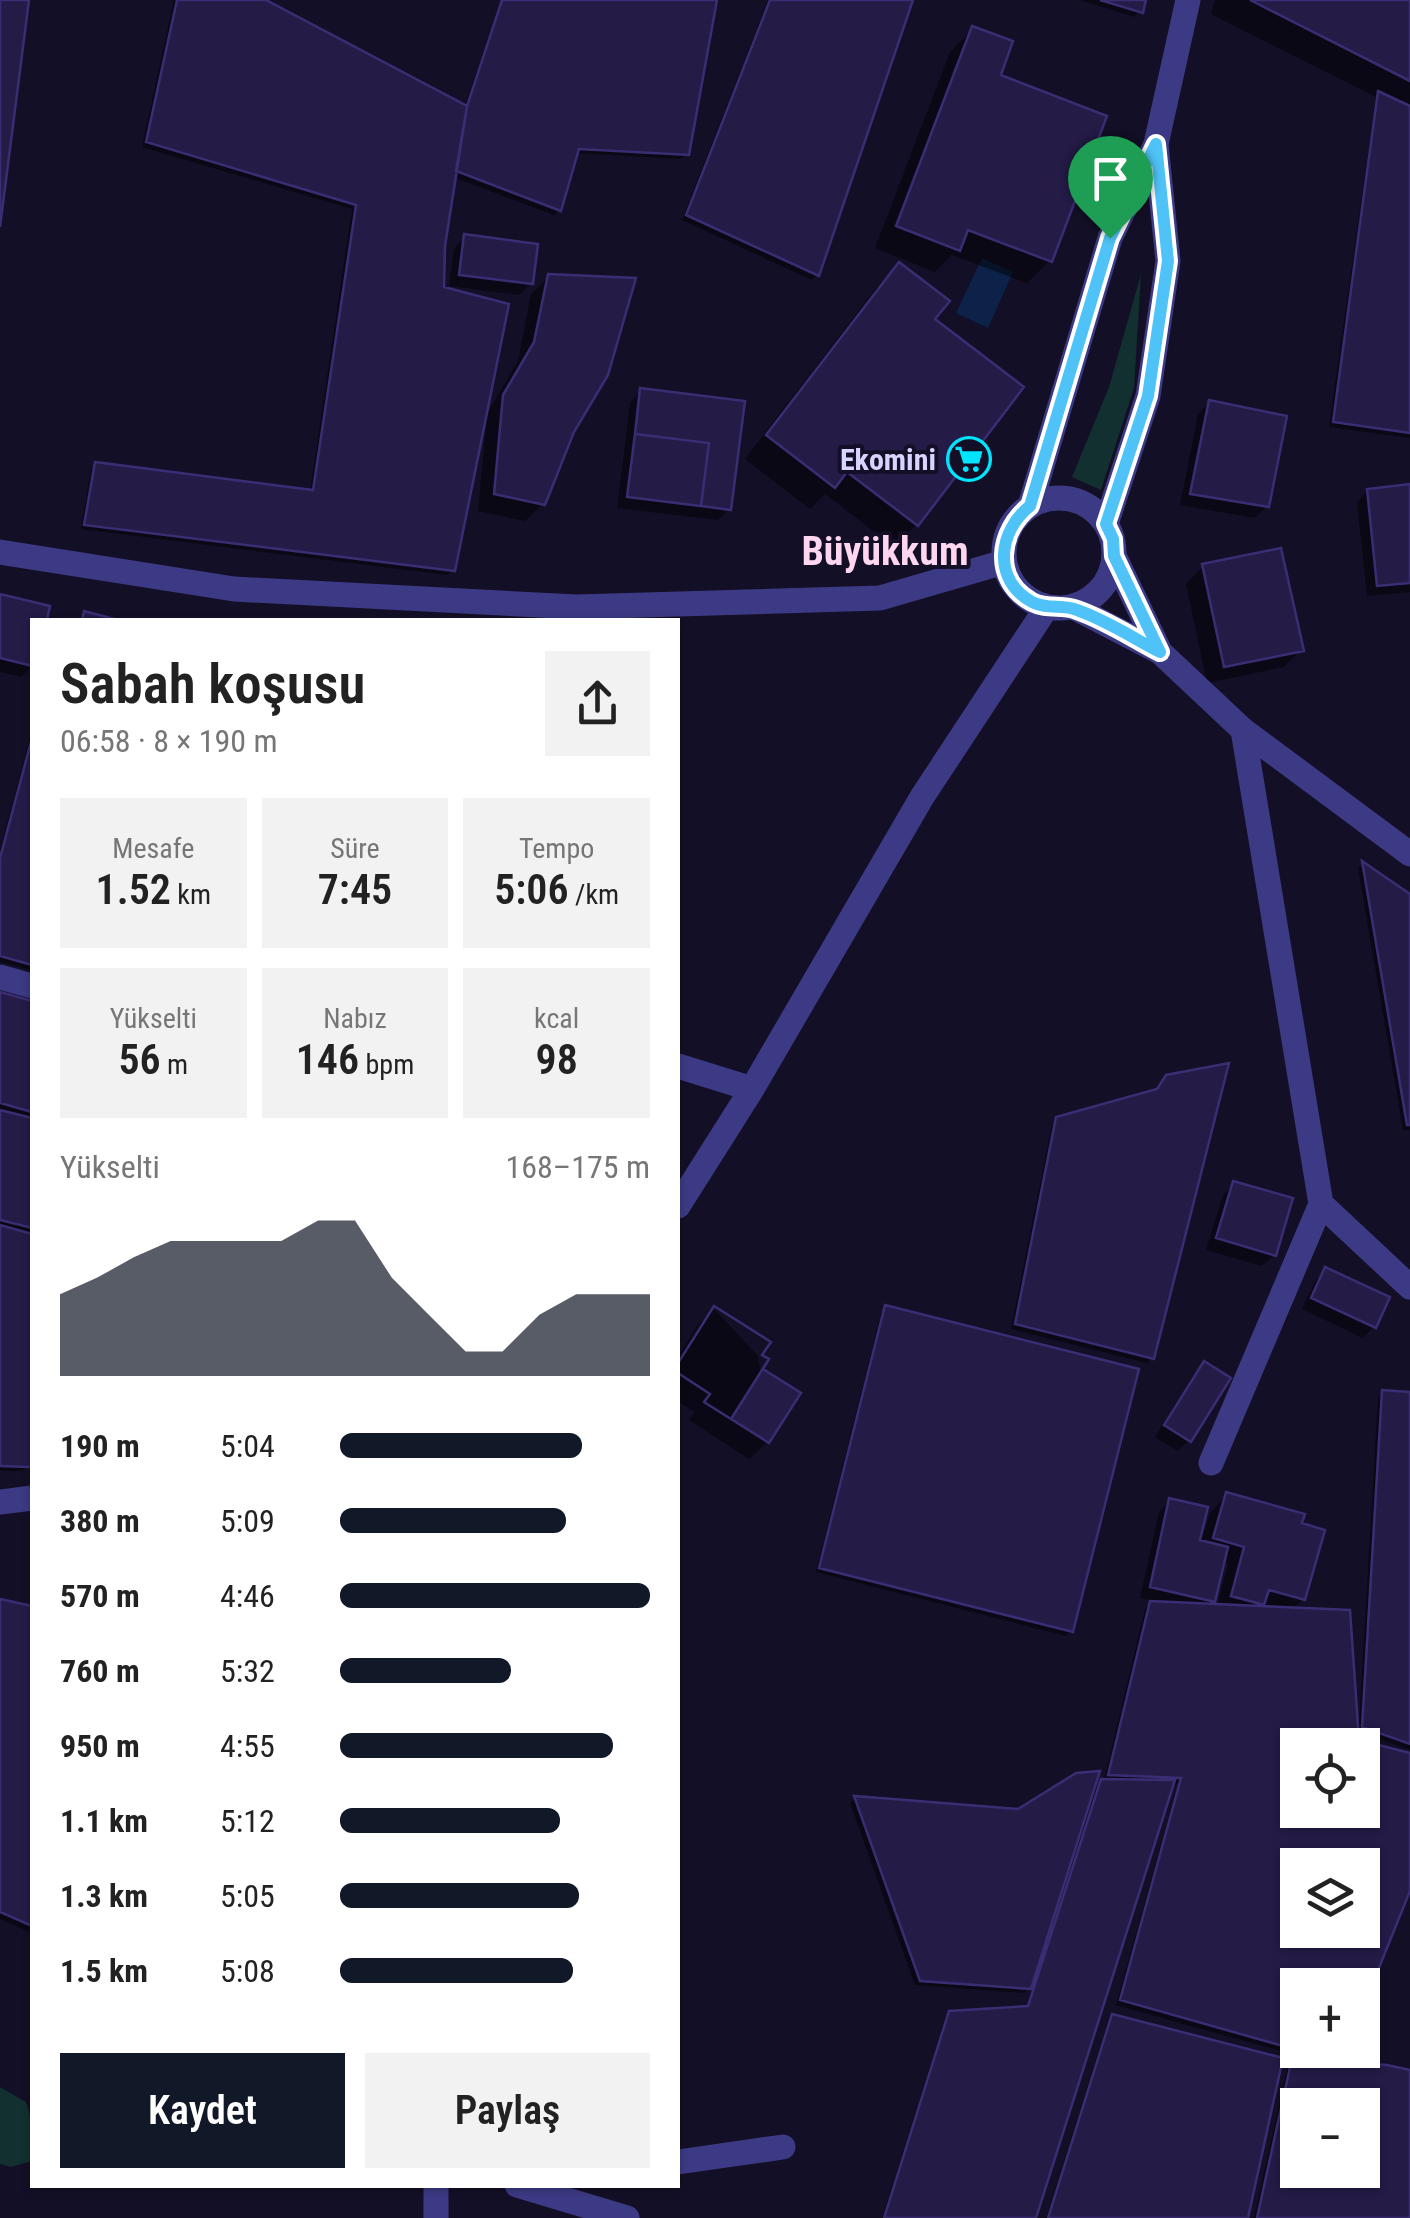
<!DOCTYPE html>
<html lang="tr">
<head>
<meta charset="utf-8">
<style>
	:root { --surface:#fff; --page:#f2f2f2; --text:#222; --muted:#767676; --accent:#111827 }
	body { margin:0; font-family:"Roboto Condensed",sans-serif; background:var(--page); color:var(--text); height:100vh; display:flex; flex-direction:column; font-size:38px; white-space:nowrap }
	* { box-sizing:border-box; margin:0 }
	p { font-size:32px; color:var(--muted) }
	.icon { flex:none; width:55px; height:55px; fill:none; stroke:currentColor; stroke-width:2; stroke-linecap:round; stroke-linejoin:round }
	.map { position:relative; flex:1; overflow:hidden }
	.drawer { position:absolute; left:30px; top:618px; width:650px; height:1570px; display:flex; flex-direction:column; background:var(--surface); border-radius:0px; box-shadow:0 2px 8px #0004 }
	.drawer>* { flex:none }
	.controls { position:absolute; left:1280px; top:1728px; display:grid; gap:20px }
	.controls a { display:grid; place-items:center; width:100px; height:100px; border-radius:0px; background:var(--surface); box-shadow:0 2px 8px #0004; font-size:50px }
	.pin { position:absolute; display:grid; place-items:center; width:85px; height:85px; color:#fff; margin:-102px -42px; border-radius:50% 50% 50% 0; rotate:-45deg; box-shadow:0 0 10px #0007 }
	.pin .icon { rotate:45deg }
	.round { display:grid; place-items:center; flex:none; width:105px; height:105px; border-radius:0px; background:var(--page) }
	.head { display:flex; align-items:center; justify-content:space-between; height:170px; padding:0 30px }
	h1 { font-size:55px; font-weight:600; line-height:75px }
	.stats { display:grid; grid-template-columns:repeat(3,1fr); gap:15px; height:170px; padding:10px 30px }
	.stats div { display:grid; align-content:center; border-radius:0px; background:var(--page); text-align:center }
	.stats b { font-size:42px; font-weight:600 }
	.stats small { font-size:28px; font-weight:400 }
	.stats p { font-size:28px }
	.chart { height:280px; padding:20px 30px }
	.chart p { display:flex; justify-content:space-between }
	.chart svg { width:100%; height:180px; margin-top:10px; fill:var(--accent); opacity:.7 }
	.cta { display:flex; gap:20px; margin-top:auto; padding:20px 30px }
	.cta a { flex:1; height:115px; border-radius:0px; background:var(--accent); color:#fff; font-size:40px; font-weight:600; line-height:115px; text-align:center }
	.cta a+a { background:var(--page); color:var(--text) }
	ul { padding:0 30px; list-style:none; font-size:32px }
	li { display:grid; grid-template-columns:160px 120px 1fr; align-items:center; height:75px }
	li i { height:25px; border-radius:12px; background:var(--accent) }
	.map>svg:first-child { display:block }
	.green { fill:#12302f }
	.water { fill:#0c2248 }
	.shadow { fill:#0007; fill-rule:evenodd }
	.building { fill:#241b47; stroke:#3b2d73; stroke-width:2.5; fill-rule:evenodd }
	.lines { fill:none; stroke-linecap:round; stroke-linejoin:round }
	.minor { stroke:#3d3a85; stroke-width:25 }
	.route-casing { stroke:#fff; stroke-width:20 }
	.route { stroke:#4fc3f7; stroke-width:12 }
	.labels { text-anchor:middle; dominant-baseline:central; stroke-width:8; stroke-linejoin:round; paint-order:stroke }
	.poi-label { font-size:30px; font-weight:bold; fill:#d9d4ff; stroke:#130f26; text-anchor:end }
	.district-label { font-size:40px; font-weight:bold; fill:#ffd6f0; stroke:#130f26 }
</style>
</head>
<body>
<div class="map">
<svg width="1410" height="2218" viewBox="0 0 1410 2218">
	<rect width="100%" height="100%" fill="#130f26"/>
	<!-- green -->
	<path class="green" d="M1141,274L1134,388L1101,490L1072,477L1109,387Z
		M0,2087L26,2102L32,2121V2161L11,2167L0,2164Z"/>
	<!-- water -->
	<path class="water" d="M982,258L1013,272L988,328L956,313Z"/>
	<!-- shadow -->
	<path class="shadow" d="M174,0H261L464,108L501,0H714L687,153L681,159L575,153L559,210L554,215L453,177L442,246V289L484,419L518,361L531,294L549,276L543,504L525,521L478,511L486,425L482,424L453,570L447,575L81,529L91,470L96,465L310,492L352,209L142,147Z
		M768,0H910L817,275L812,280L682,220Z
		M1080,0H1144L1135,17Z
		M1215,0H1410V438L1329,427L1376,97L1211,14Z
		M973,29L997,76L1050,260L1027,283L952,255L935,272L875,248L950,52Z
		M465,237L531,283L519,295L449,286L454,249Z
		M899,265L932,320L1021,388L916,525L894,547L825,494L810,509L745,459L877,287Z
		M641,391L729,509L718,520L617,508L630,403Z
		M1210,402L1267,506L1255,518L1180,505L1198,414Z
		M1410,487V592L1367,596L1357,502L1368,491Z
		M1203,567L1301,650L1284,667L1207,683L1186,584Z
		M0,596L44,620H32V666L21,677L0,672Z
		M32,730V970L0,962V850Z
		M1362,864L1410,897V1130H1403L1358,868Z
		M0,995L32,1003V1465L21,1471H0Z
		M1058,1120L1152,1358L1147,1363L1011,1329L1052,1125Z
		M1234,1184L1274,1255L1262,1266L1206,1250L1223,1195Z
		M1326,1270L1374,1326L1363,1338L1302,1309L1315,1282Z
		M886,1308L1071,1630L1066,1636L816,1572L881,1313Z
		M714,1309L758,1356L760,1369L798,1394L767,1442L749,1459L689,1420L694,1412L678,1401V1357L697,1326Z
		M1204,1364L1189,1440L1178,1451L1155,1437L1193,1376Z
		M1383,1393L1410,1394V1750L1356,1731L1357,1742L1410,1756V1884L1362,1985H1298V2050H1277L1116,2005L1178,1784H1172L1034,2218H882L945,2019L950,2014L1026,2009L1034,1983L1024,1993L915,1985L850,1803L855,1799L1018,1811L1091,1792L1104,1781L1145,1609L1153,1601L1140,1598L1159,1512L1170,1501L1205,1530L1210,1513L1227,1495L1299,1525L1303,1599L1292,1610L1355,1724H1359L1378,1398ZM1222,1562L1228,1564L1217,1606H1208L1213,1601ZM1298,1745H1362V1810H1298ZM1298,1865H1362V1930H1298Z
		M0,1601L32,1608V1933L0,1919Z
		M1113,2016L1245,2218H1046L1108,2021Z
		M1293,2060L1410,2072V2218H1254L1288,2065ZM1298,2105H1362V2170H1298Z"/>
	<!-- building -->
	<path class="building" d="M0,0H29L0,227Z
		M177,0H266L467,106L445,246L444,287L509,304L455,571L84,525L95,462L313,490L356,205L146,142Z
		M502,0H717L689,155L579,149L561,211L456,171L467,106Z
		M770,0H913L819,276L686,215Z
		M1100,0H1146L1143,13Z
		M1250,0H1410V81Z
		M972,26L1013,41L1001,75L1107,116L1052,262L968,230L960,251L896,226Z
		M1378,91L1410,106V433L1333,422Z
		M464,234L538,244L533,284L459,275Z
		M899,262L950,301L935,319L1024,387L918,526L847,472L835,488L766,435Z
		M548,274L636,278L608,375L574,432L545,505L494,494L503,395L534,342Z
		M640,388L745,401L731,510L701,506L709,443L635,434Z
		M1209,400L1287,416L1269,507L1190,494Z
		M635,434L709,443L701,506L627,497Z
		M1410,484V583L1377,586L1367,489Z
		M1281,548L1304,651L1224,667L1202,564Z
		M0,594L50,606L47,620H32V666L0,658Z
		M84,611L118,620H82Z
		M32,738V965L0,956V858Z
		M1362,861L1410,894V1125H1407Z
		M0,992L32,1001V1112L0,1103Z
		M1229,1063L1154,1359L1015,1324L1056,1117L1157,1089L1166,1075Z
		M0,1110L32,1118V1228L0,1220Z
		M1233,1181L1293,1198L1276,1256L1216,1238Z
		M0,1225L32,1234V1465L28,1467L0,1466Z
		M1325,1267L1390,1297L1376,1328L1311,1298Z
		M885,1305L1139,1369L1073,1632L819,1568Z
		M714,1306L771,1342L762,1355L769,1359L731,1419L704,1402L710,1394L678,1373V1363Z
		M714,1306L771,1342L762,1355L769,1359L763,1369L801,1393L769,1443L704,1402L710,1394L678,1373V1363Z
		M1204,1361L1231,1378L1191,1442L1164,1425Z
		M1382,1390L1410,1392V1744L1362,1727Z
		M1226,1492L1305,1514L1302,1523L1325,1530L1305,1600L1269,1590L1264,1605L1231,1596L1244,1547L1213,1538Z
		M1169,1498L1208,1507L1200,1540L1228,1547L1215,1602L1150,1587Z
		M0,1599L32,1606V1926L0,1912Z
		M1150,1601L1350,1610L1359,1740L1410,1753V1891L1362,2010V1985H1298V2046H1283L1120,2000L1181,1778L1108,1775ZM1298,1745H1362V1810H1298ZM1298,1865H1362V1930H1298Z
		M1100,1771L1031,1989L920,1981L854,1796L1018,1809L1076,1773Z
		M1101,1779L1175,1780L1036,2218H884L949,2011L1028,2006Z
		M1112,2014L1283,2058L1248,2218H1048Z
		M1292,2058L1387,2065L1410,2070V2218H1257ZM1298,2105H1362V2170H1298Z"/>
	<g class="lines">
		<!-- minor -->
		<path class="minor" d="M1004 553a55 55 0 1 1 110 0a55 55 0 1 1-110 0Z
			M1030,506L1110,238L1156,144L1188,0
			M1106,524L1148,396L1168,261L1156,144
			M0,552L234,589L576,607L880,598L1004,562
			M1114,556L1160,652
			M1073,607L1160,652L1243,730L1410,854
			M1243,730L1321,1204L1410,1287
			M0,977L32,986
			M678,1066L752,1089
			M678,1206L752,1089L922,797L1047,607
			M1211,1463L1321,1204
			M0,1502L32,1498
			M678,2162L783,2147
			M517,2185L627,2218
			M436,2218V2185"/>
	</g>
	<g class="lines">
		<!-- route casing -->
		<g class="route-casing">
			<path id="route" d="M1156,144L1168,261L1148,396L1106,524L1113,539L1114,556L1160,652C1133,638 1106,620 1077,610C1063,604 1047,610 1032,602C992,580 998,531 1030,506L1110,238Z"/>
		</g>
		<!-- route -->
		<use href="#route" class="route"/>
	</g>
	<!-- icons -->
	<defs>
		<g id="supermarket-ring" transform="scale(2.25)"><circle r="9.5" fill="#130f26" stroke="#00e5ff" stroke-width="1.5"/><path d="M-6-5.5h2.5l.6 2H6L4.5 2H-2.5L-4.4-4H-6ZM-1.5 3.2a1.3 1.3 0 1 0 .1 0ZM3 3.2a1.3 1.3 0 1 0 .1 0Z" fill="#00e5ff"/></g>
	</defs>
	<g fill-rule="evenodd">
		<use href="#supermarket-ring" x="969" y="459"/>
	</g>
	<g class="labels">
		<!-- poi labels -->
		<g class="poi-label">
			<text x="936" y="459">Ekomini</text>
		</g>
		<!-- district labels -->
		<g class="district-label">
			<text x="885" y="551">Büyükkum</text>
		</g>
	</g>
</svg>
<div class="controls">
<a><svg class="icon" aria-label="locate" viewBox="0 0 24 24"><circle cx="12" cy="12" r="6"/><path d="M12 2v4M12 18v4M2 12h4M18 12h4"/></svg></a>
<a><svg class="icon" aria-label="layers" viewBox="0 0 24 24"><path d="M12 4l9 5-9 5-9-5zM3 14l9 5 9-5"/></svg></a>
<a>+</a>
<a>−</a>
</div>
<div class="pin" style="left:1110px;top:238px;background:#1e9e55"><svg class="icon" aria-label="arrive" viewBox="0 0 24 24"><path d="M6 21V4h12l-3 4 3 4H6"/></svg></div>
<section class="drawer">
<div class="head"><div><h1>Sabah koşusu</h1><p>06:58 · 8 × 190 m</p></div><a class="round"><svg class="icon" aria-label="share" viewBox="0 0 24 24"><path d="M12 15V3M7 8l5-5 5 5M5 13v7h14v-7"/></svg></a></div>
<div class="stats">
<div><p>Mesafe</p><b>1.52<small> km</small></b></div>
<div><p>Süre</p><b>7:45</b></div>
<div><p>Tempo</p><b>5:06<small> /km</small></b></div>
</div>
<div class="stats">
<div><p>Yükselti</p><b>56<small> m</small></b></div>
<div><p>Nabız</p><b>146<small> bpm</small></b></div>
<div><p>kcal</p><b>98</b></div>
</div>
<div class="chart"><p><span>Yükselti</span>168–175 m</p>
<svg viewBox="0 0 160 44" preserveAspectRatio="none"><path d="M0 44V24L10 20L20 15L30 11L40 11L50 11L60 11L70 6L80 6L90 20L100 29L110 38L120 38L130 29L140 24L150 24L160 24V44z"/></svg>
</div>
<ul>
<li><b>190 m</b>5:04<i style="width:78%"></i></li>
<li><b>380 m</b>5:09<i style="width:73%"></i></li>
<li><b>570 m</b>4:46<i style="width:100%"></i></li>
<li><b>760 m</b>5:32<i style="width:55%"></i></li>
<li><b>950 m</b>4:55<i style="width:88%"></i></li>
<li><b>1.1 km</b>5:12<i style="width:71%"></i></li>
<li><b>1.3 km</b>5:05<i style="width:77%"></i></li>
<li><b>1.5 km</b>5:08<i style="width:75%"></i></li>
</ul>
<div class="cta"><a>Kaydet</a><a>Paylaş</a></div>
</section>
</div>
</body>
</html>
